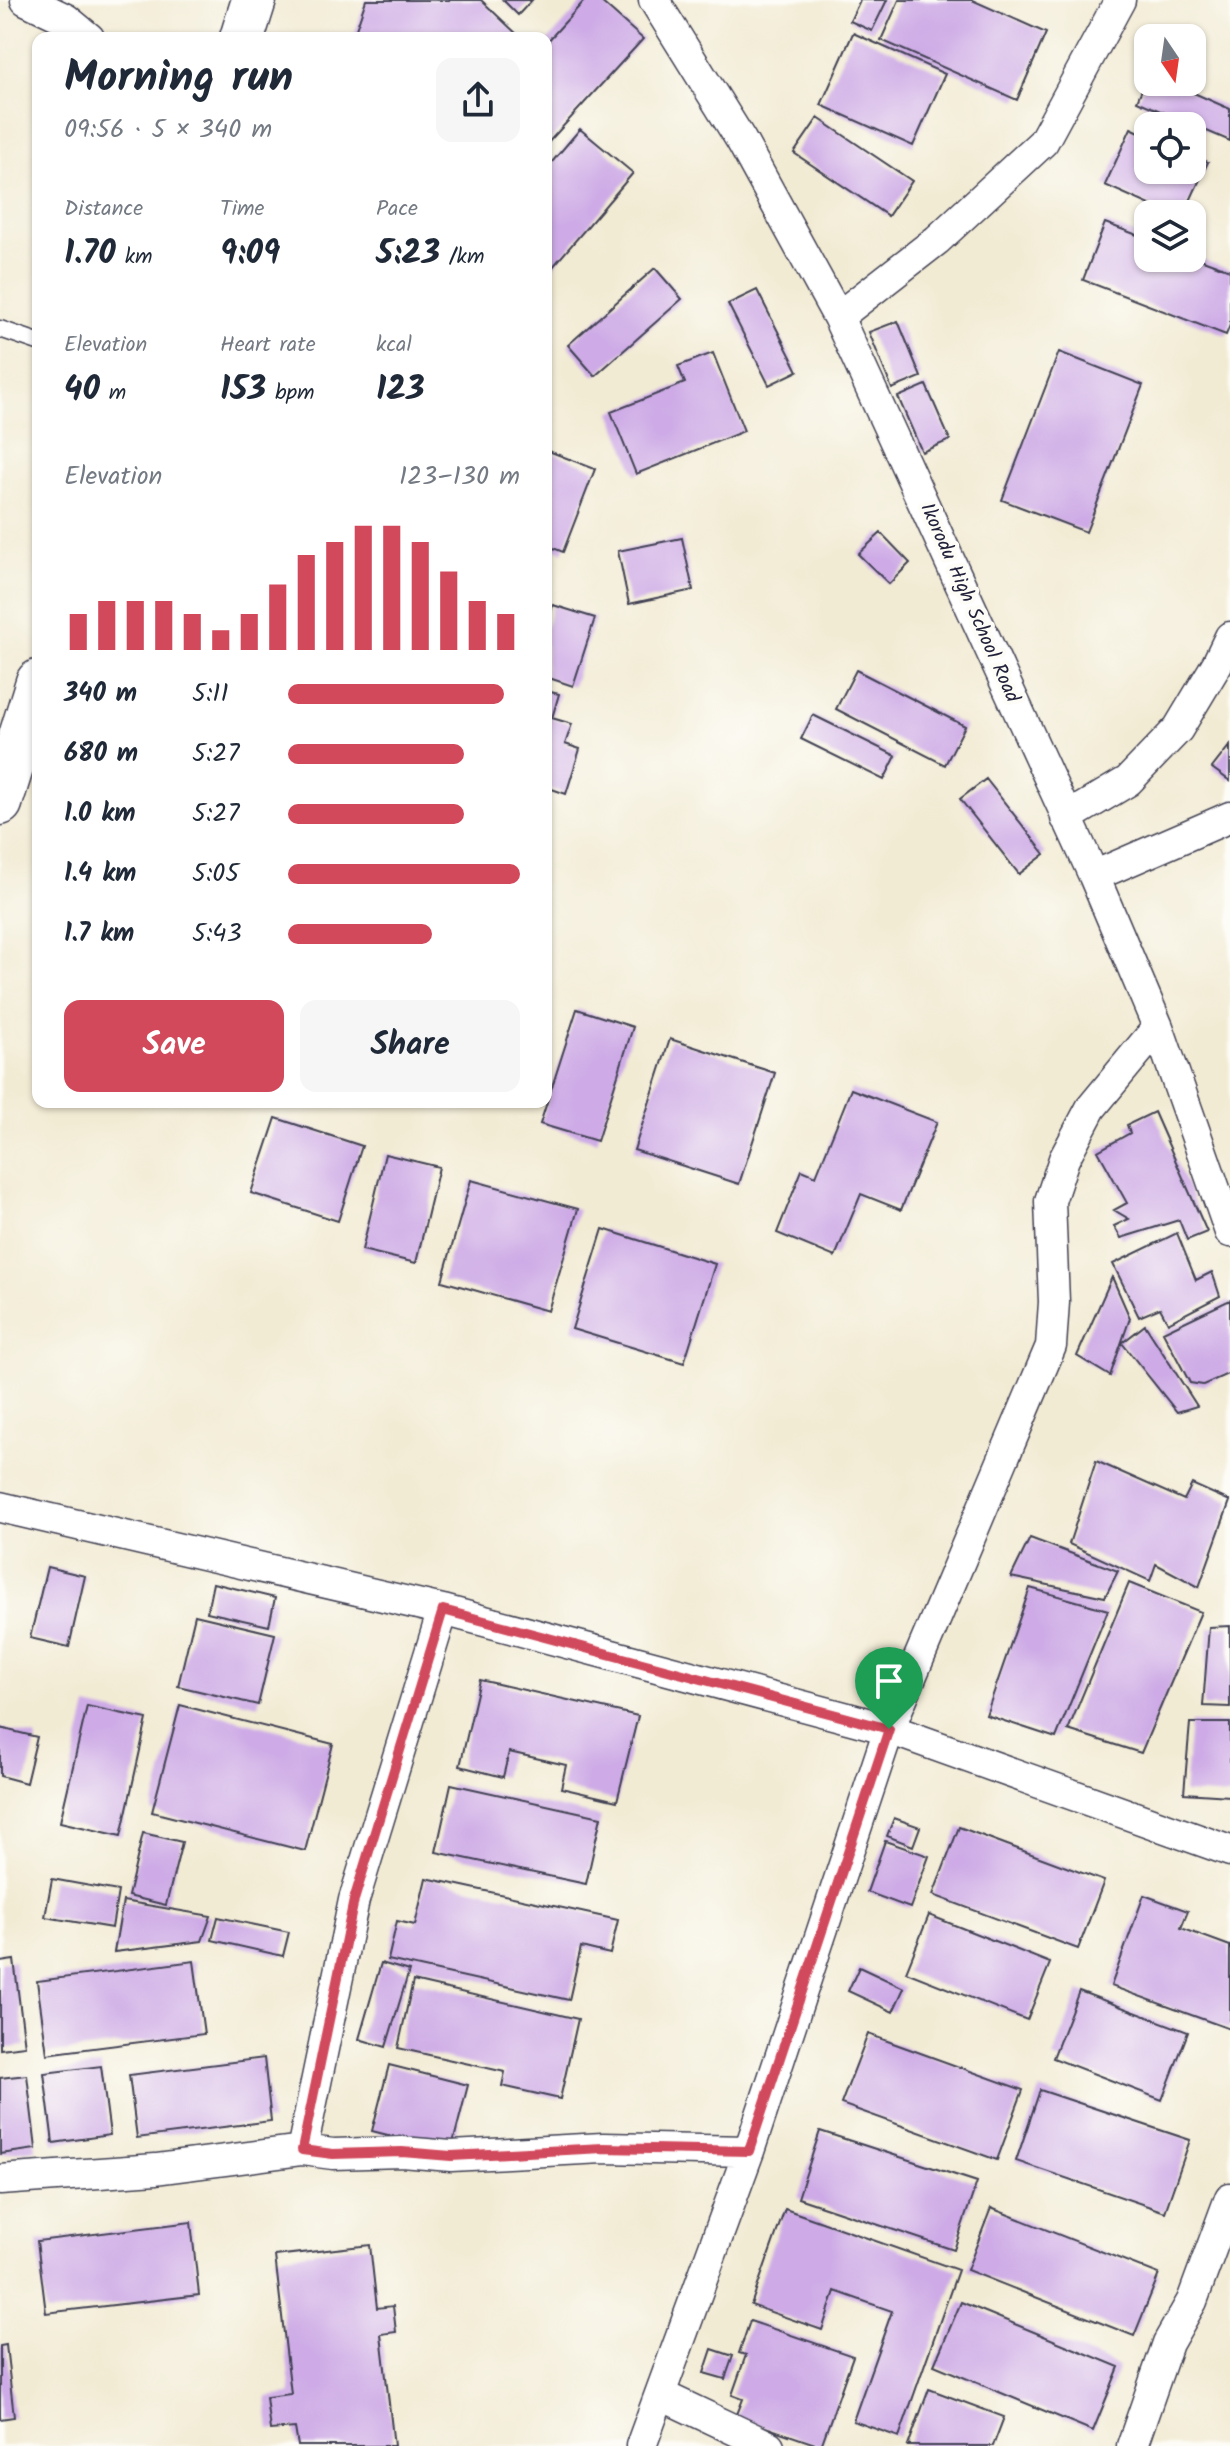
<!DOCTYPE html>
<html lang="en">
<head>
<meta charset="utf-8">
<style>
	:root { --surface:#fff; --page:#f6f6f7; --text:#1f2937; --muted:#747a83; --accent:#d1495b }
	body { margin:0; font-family:Kalam,sans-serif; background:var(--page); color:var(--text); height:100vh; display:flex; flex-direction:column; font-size:30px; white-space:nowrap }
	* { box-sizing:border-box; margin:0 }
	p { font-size:26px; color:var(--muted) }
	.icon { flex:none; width:44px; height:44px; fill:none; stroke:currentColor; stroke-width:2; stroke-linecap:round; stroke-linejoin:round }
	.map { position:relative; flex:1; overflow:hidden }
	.drawer { position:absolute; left:32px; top:32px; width:520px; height:1076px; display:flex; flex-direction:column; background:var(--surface); border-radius:16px; box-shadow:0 2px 6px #0004 }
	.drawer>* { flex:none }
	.needle { width:52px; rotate:167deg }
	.buttons { position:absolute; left:1134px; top:24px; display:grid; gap:16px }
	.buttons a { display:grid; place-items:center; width:72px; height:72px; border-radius:16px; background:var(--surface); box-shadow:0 2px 6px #0004; font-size:40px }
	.pin { position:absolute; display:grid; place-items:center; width:68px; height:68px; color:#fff; margin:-82px -34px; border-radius:50% 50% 50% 0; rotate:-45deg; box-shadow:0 0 8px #0007 }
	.pin .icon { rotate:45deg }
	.round { display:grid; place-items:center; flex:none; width:84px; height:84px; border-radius:16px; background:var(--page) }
	.headline { display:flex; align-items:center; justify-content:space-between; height:136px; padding:0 32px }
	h1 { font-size:44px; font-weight:700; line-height:60px }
	.figures { display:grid; grid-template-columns:repeat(3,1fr); gap:12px; height:136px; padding:8px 32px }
	.figures div { display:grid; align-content:center }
	.figures b { font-size:34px; font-weight:700 }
	.figures small { font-size:22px; font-weight:400 }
	.figures p { font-size:22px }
	.chart { height:224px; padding:16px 32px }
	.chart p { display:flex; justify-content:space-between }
	.chart svg { width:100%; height:144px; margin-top:8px; stroke:var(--accent); stroke-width:6 }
	.action { display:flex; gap:16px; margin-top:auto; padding:16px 32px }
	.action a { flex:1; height:92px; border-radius:16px; background:var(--accent); color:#fff; font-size:32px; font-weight:700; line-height:92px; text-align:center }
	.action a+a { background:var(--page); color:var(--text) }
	ul { padding:0 32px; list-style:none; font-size:26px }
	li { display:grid; grid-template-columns:128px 96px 1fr; align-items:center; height:60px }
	li i { height:20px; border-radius:10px; background:var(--accent) }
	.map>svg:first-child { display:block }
	.building { fill:#ceabe6 }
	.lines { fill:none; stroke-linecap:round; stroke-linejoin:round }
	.lane-casing { stroke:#414052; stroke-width:19 }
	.street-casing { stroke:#414052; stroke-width:33 }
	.highway-casing { stroke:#414052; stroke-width:47 }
	.lane { stroke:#fff; stroke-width:16 }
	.street { stroke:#fff; stroke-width:30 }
	.highway { stroke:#fff; stroke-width:44 }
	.route-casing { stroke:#fff; stroke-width:16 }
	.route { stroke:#d1495b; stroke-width:10 }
	.labels { text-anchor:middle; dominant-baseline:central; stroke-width:8; stroke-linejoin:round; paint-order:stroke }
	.street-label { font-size:20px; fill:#22223b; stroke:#fdfcf7 }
</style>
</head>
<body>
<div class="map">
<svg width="1230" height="2446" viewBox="0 0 1230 2446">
	<rect width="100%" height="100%" fill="#fdfcf7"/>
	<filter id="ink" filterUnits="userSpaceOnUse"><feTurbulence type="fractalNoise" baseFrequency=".0125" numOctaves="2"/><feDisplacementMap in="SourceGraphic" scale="16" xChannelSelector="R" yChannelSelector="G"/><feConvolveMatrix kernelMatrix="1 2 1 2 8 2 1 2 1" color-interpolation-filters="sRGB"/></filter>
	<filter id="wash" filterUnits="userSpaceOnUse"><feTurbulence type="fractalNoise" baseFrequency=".006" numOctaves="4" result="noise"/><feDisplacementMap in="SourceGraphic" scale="32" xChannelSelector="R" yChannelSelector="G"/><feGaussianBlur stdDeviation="1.8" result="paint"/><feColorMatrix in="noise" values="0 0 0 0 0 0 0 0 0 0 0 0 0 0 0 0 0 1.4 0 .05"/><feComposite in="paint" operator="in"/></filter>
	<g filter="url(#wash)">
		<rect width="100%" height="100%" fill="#f2ebd4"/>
		<g id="blocks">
			<!-- building -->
			<path class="building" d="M366,0H481L521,38H353Z
				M503,0H532L518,15Z
				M585,0H599L643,39L546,145V43Z
				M860,0H887L872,31L850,21Z
				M899,0H972L1046,33L1017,100L881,40Z
				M853,33L945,74L913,146L821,105Z
				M1148,75V82H1169L1230,109V141L1137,101Z
				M818,118L912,181L888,216L794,153Z
				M1131,128L1148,136V170H1192V155L1208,162L1184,214H1170L1105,185Z
				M580,129L633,173L546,275V169Z
				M1105,223L1148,239V258H1192V256L1230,270V325L1226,335L1083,280Z
				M655,268L682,299L595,376L568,345Z
				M757,290L798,371L769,385L728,304Z
				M898,321L921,377L892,389L869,332Z
				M1059,352L1143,385L1086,532L1002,500Z
				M713,353L744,431L636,474L611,412L685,383L678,366Z
				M926,385L950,440L922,452L898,397Z
				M546,450L595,469L563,552L546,545Z
				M881,533L910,563L889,584L858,554Z
				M682,538L693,590L629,604L618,551Z
				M553,605L595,618L573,686L546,677V628Z
				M856,670L965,726L945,765L836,709Z
				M546,691L559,694L552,718L572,724L565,744L580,749L566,794L546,787Z
				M813,715L896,756L884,780L801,739Z
				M1230,745V781L1212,768Z
				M986,779L1045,854L1019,874L960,799Z
				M577,1009L633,1027L597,1141L540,1124Z
				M670,1039L775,1073L739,1184L634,1150Z
				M851,1089L937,1122L901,1210L861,1194L835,1257L777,1233L802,1170L816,1176Z
				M1154,1112L1207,1232L1187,1240L1179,1220L1121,1238L1114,1226L1129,1219L1114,1210L1127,1203L1098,1151L1130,1133L1127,1125Z
				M276,1118L362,1146L338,1221L251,1193Z
				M385,1154L439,1167L416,1263L362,1250Z
				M471,1180L578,1209L548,1311L442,1281Z
				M603,1229L715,1264L684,1363L572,1329Z
				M1177,1233L1196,1280L1212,1272L1220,1296L1168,1323L1160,1308L1139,1317L1113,1264Z
				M1112,1277L1130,1318L1110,1376L1077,1356Z
				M1230,1300V1364H1228L1230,1373L1203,1385L1190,1383L1163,1332Z
				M1145,1325L1197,1406L1177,1412L1122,1343Z
				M1096,1461L1184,1500L1192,1484L1230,1501L1199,1587L1156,1564L1150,1581L1069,1544Z
				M1030,1538L1118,1571L1105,1597L1011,1577Z
				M47,1567L85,1576L69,1647L30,1638Z
				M213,1583L275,1598L269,1626L207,1612Z
				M1129,1583L1201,1612L1141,1753L1068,1730Z
				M1030,1588L1108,1610L1056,1738L986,1715Z
				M195,1615L275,1634L258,1705L178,1686Z
				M1230,1626V1707L1203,1706L1209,1627Z
				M480,1680L638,1716L617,1801L561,1788L566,1765L509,1752L503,1777L460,1766Z
				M180,1705L333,1744L305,1851L152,1812Z
				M87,1706L147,1719L121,1836L60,1822Z
				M1190,1723H1230V1796L1184,1793Z
				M0,1728L37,1737L26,1783L0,1776Z
				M451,1784L601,1817L586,1884L436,1852Z
				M894,1818L920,1827L913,1846L887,1836Z
				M959,1827L1104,1881L1078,1949L933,1895Z
				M143,1833L182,1842L166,1905L128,1896Z
				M885,1841L929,1856L910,1908L867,1892Z
				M426,1878L618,1920L610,1954L581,1947L569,2000L388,1960L397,1921L415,1925Z
				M52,1879L118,1891L112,1928L45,1917Z
				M1144,1895L1188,1911L1181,1928L1230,1946V2029L1111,1986Z
				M123,1901L211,1916L202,1941L114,1952Z
				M929,1915L1050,1963L1027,2020L906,1972Z
				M218,1917L289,1932L283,1956L212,1940Z
				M14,1960L25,2046L0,2049V1962Z
				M194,1961L204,2034L47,2054L37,1981Z
				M381,1963L409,1971L386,2047L359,2039Z
				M859,1967L904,1988L893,2012L848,1991Z
				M413,1981L578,2019L560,2099L502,2086L505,2072L398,2048Z
				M1079,1991L1188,2032L1162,2100L1053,2058Z
				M868,2034L1023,2090L997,2160L841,2104Z
				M264,2058L271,2121L137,2138L129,2075Z
				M389,2065L468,2085L451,2151L372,2131Z
				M101,2066L110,2135L53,2143L44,2073Z
				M27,2075L36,2149L0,2154V2078Z
				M1040,2090L1190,2140L1165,2212L1016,2161Z
				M820,2131L977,2182L954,2250L798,2198Z
				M991,2208L1159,2274L1134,2336L967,2270Z
				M785,2209L958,2270L899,2437L853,2421L892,2311L835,2291L822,2330L751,2305Z
				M191,2222L199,2295L46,2313L37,2241Z
				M370,2245L377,2308L393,2306L396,2332L381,2334L394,2446H298L295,2428L270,2430L266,2397L291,2394L275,2256Z
				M961,2302L1119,2367L1093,2431L934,2365Z
				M750,2321L853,2356L821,2446L736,2417L743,2399L732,2395L746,2355L739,2353Z
				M6,2345L14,2417L0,2419V2346Z
				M712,2349L733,2356L725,2379L704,2373Z
				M929,2389L1004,2417L993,2446H908Z"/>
		</g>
	</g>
	<g filter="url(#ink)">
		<use href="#blocks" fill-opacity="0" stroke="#414052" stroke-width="2"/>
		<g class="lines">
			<!-- lane casing -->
			<g class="lane-casing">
				<path id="lane" d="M0,329L38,342"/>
			</g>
			<!-- street casing -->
			<g class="street-casing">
				<path id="street" d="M26,0L66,19L89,38
					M654,0L741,140L838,317L1094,876L1158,1027L1230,1232
					M838,317L937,240L1043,142L1120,0
					M1066,818L1128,781L1178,729L1217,664L1230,637
					M1094,876L1230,817
					M0,1507L443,1610L889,1729L1230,1851
					M302,2150L354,1900L443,1610
					M0,2180L156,2169L302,2150L333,2154L402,2152L451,2156L603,2148L749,2151
					M661,2395L769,2446
					M641,2446L749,2151L889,1729L1051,1346L1054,1302L1050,1201L1064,1159L1091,1108L1158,1027
					M1132,2446L1168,2343L1192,2301L1230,2198"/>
			</g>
			<!-- highway casing -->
			<g class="highway-casing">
				<path id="highway" d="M242,38L254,0
					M0,803L38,682"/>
			</g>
			<!-- lane -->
			<use href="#lane" class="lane"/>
			<!-- street -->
			<use href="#street" class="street"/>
			<!-- highway -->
			<use href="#highway" class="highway"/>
		</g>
	</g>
	<g class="lines" filter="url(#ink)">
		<!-- route casing -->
		<g class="route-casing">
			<path id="route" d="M443,1610L889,1729L749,2151L603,2148L451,2156L402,2152L333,2154L302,2150L354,1900Z"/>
		</g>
		<!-- route -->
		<use href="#route" class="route"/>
	</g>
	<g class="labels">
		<!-- street labels -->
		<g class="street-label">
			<text transform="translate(969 603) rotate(66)">Ikorodu High School Road</text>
		</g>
	</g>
</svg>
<div class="buttons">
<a><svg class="needle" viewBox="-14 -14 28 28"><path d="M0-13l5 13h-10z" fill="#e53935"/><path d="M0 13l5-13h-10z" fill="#747a83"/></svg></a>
<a><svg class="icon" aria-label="locate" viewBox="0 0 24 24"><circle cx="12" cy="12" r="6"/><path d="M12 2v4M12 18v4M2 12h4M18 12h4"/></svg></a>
<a><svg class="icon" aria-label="layers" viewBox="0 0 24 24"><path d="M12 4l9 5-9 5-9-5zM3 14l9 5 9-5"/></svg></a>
</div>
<div class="pin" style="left:889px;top:1729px;background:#1e9e55"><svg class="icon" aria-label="arrive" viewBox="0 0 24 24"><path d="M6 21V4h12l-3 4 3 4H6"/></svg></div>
<section class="drawer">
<div class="headline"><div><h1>Morning run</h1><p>09:56 · 5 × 340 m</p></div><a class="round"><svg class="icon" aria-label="share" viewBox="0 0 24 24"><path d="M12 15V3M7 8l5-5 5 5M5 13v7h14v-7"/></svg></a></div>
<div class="figures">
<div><p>Distance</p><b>1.70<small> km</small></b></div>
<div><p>Time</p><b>9:09</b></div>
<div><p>Pace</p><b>5:23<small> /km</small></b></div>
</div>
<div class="figures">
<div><p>Elevation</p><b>40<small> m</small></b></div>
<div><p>Heart rate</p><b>153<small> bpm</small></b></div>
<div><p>kcal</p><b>123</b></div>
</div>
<div class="chart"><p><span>Elevation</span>123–130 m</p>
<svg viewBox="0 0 160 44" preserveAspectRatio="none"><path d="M5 44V33M15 44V29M25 44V29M35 44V29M45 44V33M55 44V38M65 44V33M75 44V24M85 44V15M95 44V11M105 44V6M115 44V6M125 44V11M135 44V20M145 44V29M155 44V33"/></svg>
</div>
<ul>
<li><b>340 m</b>5:11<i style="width:93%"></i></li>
<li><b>680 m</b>5:27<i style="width:76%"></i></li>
<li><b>1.0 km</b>5:27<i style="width:76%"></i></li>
<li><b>1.4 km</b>5:05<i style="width:100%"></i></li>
<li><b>1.7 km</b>5:43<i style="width:62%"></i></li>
</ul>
<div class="action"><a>Save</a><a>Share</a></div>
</section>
</div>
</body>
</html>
